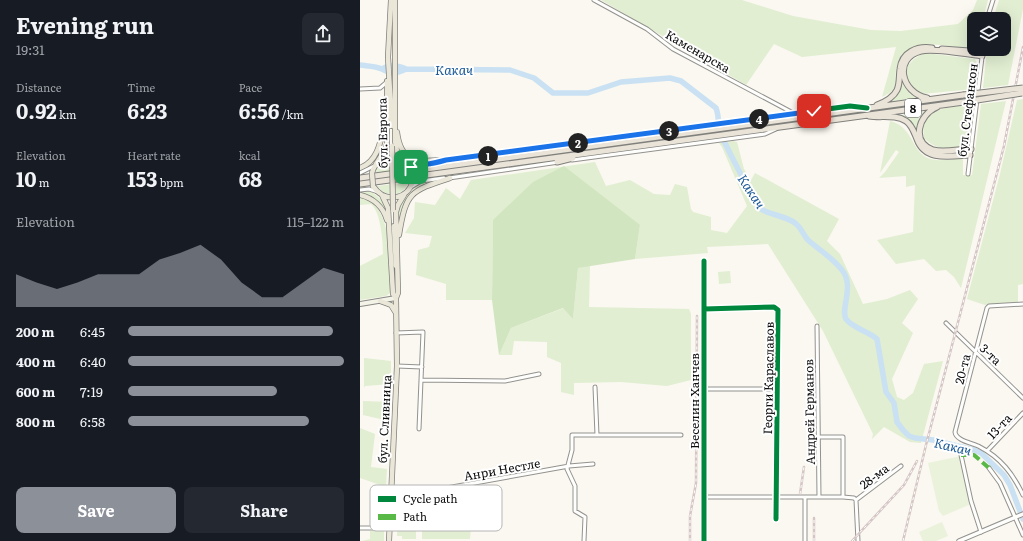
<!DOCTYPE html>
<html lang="en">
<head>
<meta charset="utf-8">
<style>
	:root { --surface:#171b24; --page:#242831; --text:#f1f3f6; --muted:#9ea1a6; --accent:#8c9099 }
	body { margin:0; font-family:Literata,serif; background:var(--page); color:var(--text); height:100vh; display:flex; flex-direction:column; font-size:15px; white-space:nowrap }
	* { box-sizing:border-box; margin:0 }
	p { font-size:13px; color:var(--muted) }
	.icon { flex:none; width:22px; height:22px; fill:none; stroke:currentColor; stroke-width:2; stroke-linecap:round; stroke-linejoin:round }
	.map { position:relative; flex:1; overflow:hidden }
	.side { display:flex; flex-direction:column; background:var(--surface); width:360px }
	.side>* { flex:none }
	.controls { position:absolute; left:607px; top:12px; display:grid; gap:8px }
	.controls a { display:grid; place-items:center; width:44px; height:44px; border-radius:8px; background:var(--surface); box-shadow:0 4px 16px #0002; font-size:20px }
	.pin { position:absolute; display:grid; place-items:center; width:34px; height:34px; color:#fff; margin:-17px; border-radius:8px; box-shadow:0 2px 6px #0006 }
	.km { position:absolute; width:20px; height:20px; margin:-10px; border-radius:50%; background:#222; color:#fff; font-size:11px; line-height:20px; text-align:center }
	.round { display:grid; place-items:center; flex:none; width:42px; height:42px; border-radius:8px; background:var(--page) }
	.overview { display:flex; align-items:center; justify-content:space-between; height:68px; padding:0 16px }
	h1 { font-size:22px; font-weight:700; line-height:30px }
	.stats { display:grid; grid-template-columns:repeat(3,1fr); gap:6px; height:68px; padding:4px 16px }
	.stats div { display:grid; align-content:center }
	.stats b { font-size:20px; font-weight:700 }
	.stats small { font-size:11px; font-weight:400 }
	.stats p { font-size:11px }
	.chart { height:112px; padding:8px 16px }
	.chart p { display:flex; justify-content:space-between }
	.chart svg { width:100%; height:72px; margin-top:4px; fill:var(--accent); opacity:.7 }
	.primary-button { display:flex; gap:8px; margin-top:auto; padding:8px 16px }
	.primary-button a { flex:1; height:46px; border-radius:8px; background:var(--accent); color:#fff; font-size:16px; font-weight:700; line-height:46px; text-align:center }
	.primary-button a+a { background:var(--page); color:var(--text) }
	ul { padding:0 16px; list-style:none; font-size:13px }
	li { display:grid; grid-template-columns:64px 48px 1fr; align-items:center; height:30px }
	li i { height:10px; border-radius:5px; background:var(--accent) }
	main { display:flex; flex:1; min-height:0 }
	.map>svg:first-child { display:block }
	.green { fill:#e1eed1 }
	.forest { fill:#d1e5c0 }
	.pitch { fill:#ebf2db }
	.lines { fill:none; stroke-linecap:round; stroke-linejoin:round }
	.river { stroke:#c9e1f2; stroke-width:5.5 }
	.minor-casing { stroke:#93928f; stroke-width:5 }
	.tertiary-casing { stroke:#93928f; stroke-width:5.5 }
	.secondary-casing { stroke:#8a8985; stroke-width:6 }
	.primary-casing { stroke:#80807c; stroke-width:6 }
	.trunk-casing { stroke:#80807c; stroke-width:7 }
	.minor { stroke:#fefefd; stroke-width:3 }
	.tertiary { stroke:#fefefd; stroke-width:3.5 }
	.secondary { stroke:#f4f3e8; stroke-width:4 }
	.primary { stroke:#eae7d9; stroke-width:4.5 }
	.trunk { stroke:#e9e3d8; stroke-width:5 }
	.rail-casing { stroke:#d5c6c5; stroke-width:2.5 }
	.rail { stroke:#fff; stroke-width:1; stroke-dasharray:3; stroke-linecap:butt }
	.primary-bridge-casing { stroke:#80807c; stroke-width:6; stroke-linecap:butt }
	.trunk-bridge-casing { stroke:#80807c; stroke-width:7; stroke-linecap:butt }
	.primary-bridge { stroke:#eae7d9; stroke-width:4.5 }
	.trunk-bridge { stroke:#e9e3d8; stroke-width:5 }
	.quiet { stroke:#58b947; stroke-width:4; stroke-dasharray:8 4; stroke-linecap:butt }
	.cycleway-casing { stroke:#fff; stroke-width:8 }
	.cycleway { stroke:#00873e; stroke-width:5 }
	.route-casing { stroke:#fff; stroke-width:8 }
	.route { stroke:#1a73e8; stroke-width:5 }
	.labels { text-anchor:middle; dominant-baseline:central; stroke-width:4; stroke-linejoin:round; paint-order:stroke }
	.shield { fill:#fff; stroke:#555; stroke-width:1 }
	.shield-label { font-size:11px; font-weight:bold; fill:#0c0c0c }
	.street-label { font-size:12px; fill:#0c0c0c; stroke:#fff }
	.water-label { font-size:13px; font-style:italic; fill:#1c5a97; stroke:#fff }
	.key { fill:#fff; stroke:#b6b6b6; stroke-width:1 }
	.key-label { font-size:11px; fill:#0c0c0c }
</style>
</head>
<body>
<main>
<section class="side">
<div class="overview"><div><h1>Evening run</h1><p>19:31</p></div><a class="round"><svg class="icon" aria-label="share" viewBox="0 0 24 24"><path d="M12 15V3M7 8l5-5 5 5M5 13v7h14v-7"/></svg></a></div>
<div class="stats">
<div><p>Distance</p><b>0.92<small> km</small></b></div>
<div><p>Time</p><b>6:23</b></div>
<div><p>Pace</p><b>6:56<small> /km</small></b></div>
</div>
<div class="stats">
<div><p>Elevation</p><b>10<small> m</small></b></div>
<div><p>Heart rate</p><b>153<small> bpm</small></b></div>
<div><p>kcal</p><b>68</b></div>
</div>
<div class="chart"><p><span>Elevation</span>115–122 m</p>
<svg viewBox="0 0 160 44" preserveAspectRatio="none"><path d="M0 44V24L10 29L20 33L30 29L40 24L50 24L60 24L70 15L80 11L90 6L100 15L110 29L120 38L130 38L140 29L150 20L160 24V44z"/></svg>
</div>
<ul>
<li><b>200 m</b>6:45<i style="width:95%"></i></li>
<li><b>400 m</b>6:40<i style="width:100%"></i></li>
<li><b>600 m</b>7:19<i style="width:69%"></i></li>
<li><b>800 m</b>6:58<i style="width:84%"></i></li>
</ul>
<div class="primary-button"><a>Save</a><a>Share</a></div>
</section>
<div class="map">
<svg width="663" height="541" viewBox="0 0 663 541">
	<rect width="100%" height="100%" fill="#faf8f0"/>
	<!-- green -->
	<path class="green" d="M241,0H382L433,16L511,30L541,31L598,24L613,10L617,0H628L623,19H614V47L608,49C593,47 574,42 559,46C548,49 539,59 536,70C535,76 537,82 534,88C531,93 526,95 522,97L536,47L442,57L414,44L386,85Z
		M639,0H663V9L648,85L623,88L627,49H644V19H633Z
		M565,53L615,59L617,63L614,89L562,94C558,91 552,88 549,85C539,70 552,58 565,53Z
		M542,79L550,94L557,98L525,103L538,94Z
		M663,99V284L658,285V302L625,305L607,299L640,174L657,100Z
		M646,101L601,288L594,277L586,270L576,271L564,259L536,264L517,240L553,232L555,185L546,187V176L519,178L525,172L539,152L536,150L520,173L530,121C557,128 550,158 576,160C584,161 593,159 601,158L603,160V175H612L621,104Z
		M611,105L606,144C592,154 575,149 564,138C564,134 563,129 563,125C567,106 597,107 611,105Z
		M565,111C558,120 557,128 558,139L552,122L535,116Z
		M373,141L377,142L384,169L391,180L395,173L479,219L467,241L480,254L503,304L527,299L550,290L558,299L542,323L553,333L532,379L537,397L544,400L553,393L564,364L583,361L561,443L550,442L524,427L512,439L513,434L463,331L408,244L347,247L348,253L275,259L280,225L133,220L132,300H86V284L56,275L58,250L69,247L72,236L45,233L54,218L55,202L75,205L86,188L100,199L111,180L235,162L246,186L270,180L294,194L310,195L315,184L327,187L331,209L333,212L351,217V230L367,233L387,206L362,147L359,143Z
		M29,160L41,162L48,169L15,173L20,165Z
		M76,180L60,186L50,194L39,228L37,211L42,201L59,184Z
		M49,182C43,197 26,198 17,186Z
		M10,190L25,203L27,216L24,210L0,194V191Z
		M0,198C34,202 30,267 30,293L26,296L0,300V266L23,254C23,242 21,212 11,204L0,205Z
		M230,265L229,307L329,309L331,314V380L307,386L261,382L214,383V395L201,392V363L187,357V342L154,341L152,355H139L151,328L204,308L213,319L218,268Z
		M370,271L371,283L359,284L358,272Z
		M4,358L31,361V384L5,386L4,388Z
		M3,401L30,402L29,421L3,415Z
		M0,428L15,434L11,467L27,469L26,487L0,478Z
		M38,510H44V522H56V539H42V536H37Z
		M111,524L110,539H62V526Z
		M10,531H24V541H2L10,539Z"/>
	<!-- forest -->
	<path class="forest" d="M204,166L280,225L275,259L218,268L213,319L203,308L151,328L139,355L132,300L133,220L173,182Z"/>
	<!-- pitch -->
	<path class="pitch" d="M601,456L611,504L583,516L579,511L568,463Z
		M582,522L588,536L576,541H563L559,532Z"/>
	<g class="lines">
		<!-- river -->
		<path class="river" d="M0,65C7,66 16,66 22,69C31,74 36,74 46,69
			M22,69C30,64 38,65 46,69L150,70L174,78L193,93H228L261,82L310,78L321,81L356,108C359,116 358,121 359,129C361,137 396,205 401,209C410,215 426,216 435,223C441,227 443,235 448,240C459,250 473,258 482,270C495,286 480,309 486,319C491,327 509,332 517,339L526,392L534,403L537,422L543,430L549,436L555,438L573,440L614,450L621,453L644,475L650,485L663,519"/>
		<!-- minor casing -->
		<g class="minor-casing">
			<path id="minor" d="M234,0L287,29L313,49L435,114
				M627,19L633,0
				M0,89L20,88L27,82
				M208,145L490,106L504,107
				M85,160L201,146
				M212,160L405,134L416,129
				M46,161L57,166L78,162
				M0,173L14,166
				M608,174L623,49
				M89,178L199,162
				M51,187L61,181L84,178
				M0,190L9,189L18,192
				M344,261V541
				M663,304L629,306L627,308L595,432C596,441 613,443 620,447C641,458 653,474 663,495
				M344,309L414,307L418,310L416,519
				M586,323L663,398
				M457,326L459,497
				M36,333L63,332L61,380L145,381L179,374
				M37,366L62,367
				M235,387L237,435
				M344,389H418
				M59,429L61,380
				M459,437H483V497
				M627,451L663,413
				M601,455L611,501L621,532
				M629,468L640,483L663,535
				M344,497H483L494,498L496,500
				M31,498L209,466L233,464
				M496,500L541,466
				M496,500L498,541
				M0,528H29
				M224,541L225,517L215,511V486L207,469L212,450V435H321
				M445,541V497"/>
		</g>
		<!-- tertiary casing -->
		<g class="tertiary-casing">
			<path id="tertiary" d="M599,541L663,514"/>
		</g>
		<!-- secondary casing -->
		<g class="secondary-casing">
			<path id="secondary" d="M0,304L36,298"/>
		</g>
		<!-- primary casing -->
		<g class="primary-casing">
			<path id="primary" d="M31,0L28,57L32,126
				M35,0V141L37,151L44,159
				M37,132C41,165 59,161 86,160
				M16,164L25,150L27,144V81
				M0,168C19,161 21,139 25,121
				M12,173C17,154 41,150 51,168
				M13,186C24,203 47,201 53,181
				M0,195C13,198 23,207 27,220
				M22,195L28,208L33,294L36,298
				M34,226L36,266
				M39,235C46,192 50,191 90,178
				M20,301L31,305L36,313
				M29,541L37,366L36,298L38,293L36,212L38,205L44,195"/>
		</g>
		<!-- trunk casing -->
		<g class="trunk-casing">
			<path id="trunk" d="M582,49L623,52
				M567,98C541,93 533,58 561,51C574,48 607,54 622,56
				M517,105C525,102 533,98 537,90C540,84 539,76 540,69C542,52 557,46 572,48
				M577,107C558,115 551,142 573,150C585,153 599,149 611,149
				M509,116C521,118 535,114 546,121C552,125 554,132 557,139C565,162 591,156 610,155
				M199,146L211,147
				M197,162L213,158
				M0,178L603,95
				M0,184L604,102"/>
		</g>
		<!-- minor -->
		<use href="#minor" class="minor"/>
		<!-- tertiary -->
		<use href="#tertiary" class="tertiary"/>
		<!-- secondary -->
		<use href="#secondary" class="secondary"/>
		<!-- primary -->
		<use href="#primary" class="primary"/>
		<!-- trunk -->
		<use href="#trunk" class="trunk"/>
		<!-- rail casing -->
		<g class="rail-casing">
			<path id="rail" d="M440,494L444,467
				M330,541V516L336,483L337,316
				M454,541V518
				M492,541L544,485L557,461
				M543,541L566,445L644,146L663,47"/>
		</g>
		<!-- rail -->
		<use href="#rail" class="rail"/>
		<!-- primary-bridge casing -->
		<g class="primary-bridge-casing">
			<path id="primary-bridge" d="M32,146L33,210
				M51,168L53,181
				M12,173L13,186"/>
		</g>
		<!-- trunk-bridge casing -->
		<g class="trunk-bridge-casing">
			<path id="trunk-bridge" d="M603,95L663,88
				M604,102L662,93"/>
		</g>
		<!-- primary-bridge -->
		<use href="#primary-bridge" class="primary-bridge"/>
		<!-- trunk-bridge -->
		<use href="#trunk-bridge" class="trunk-bridge"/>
		<!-- quiet -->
		<path class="quiet" d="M601,455H614L629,468"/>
		<!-- cycleway casing -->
		<g class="cycleway-casing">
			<path id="cycleway" d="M46,161L57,166L86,160L490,106L507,108
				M344,261V541
				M344,309L414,307L418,310L416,519"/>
		</g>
		<!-- cycleway -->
		<use href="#cycleway" class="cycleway"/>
	</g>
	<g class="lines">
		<!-- route casing -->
		<g class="route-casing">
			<path id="route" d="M51,167L46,161C59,167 72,164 86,160L454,111"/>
		</g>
		<!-- route -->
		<use href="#route" class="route"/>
	</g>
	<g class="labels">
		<!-- shield labels -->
		<rect class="shield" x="545" y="99" width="16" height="18" rx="3"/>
		<g class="shield-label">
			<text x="553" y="108">8</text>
		</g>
		<!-- street labels -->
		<g class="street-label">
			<text transform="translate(338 51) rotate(30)">Каменарска</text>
			<text transform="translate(607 110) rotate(-83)">бул. Стефансон</text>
			<text transform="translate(22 133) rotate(-91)">бул. Европа</text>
			<text transform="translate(631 354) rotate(44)">3-та</text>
			<text transform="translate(602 369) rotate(-76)">20-та</text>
			<text transform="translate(408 378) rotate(-89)">Георги Караславов</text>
			<text transform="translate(334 401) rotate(-90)">Веселин Ханчев</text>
			<text transform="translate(449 412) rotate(-91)">Андрей Германов</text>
			<text transform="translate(24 419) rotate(-87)">бул. Сливница</text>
			<text transform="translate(639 426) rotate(-47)">13-та</text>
			<text transform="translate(142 469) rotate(-10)">Анри Нестле</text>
			<text transform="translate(514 476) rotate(-37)">28-ма</text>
		</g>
		<!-- water labels -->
		<g class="water-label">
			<text x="94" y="69">Какач</text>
			<text transform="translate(392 191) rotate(56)">Какач</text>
			<text transform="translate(593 446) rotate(13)">Какач</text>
		</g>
	</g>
	<!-- legend -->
	<rect x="10" y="485" width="132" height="46" rx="6" class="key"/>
	<rect x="18" y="496" width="18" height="6" fill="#00873e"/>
	<rect x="18" y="514" width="18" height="6" fill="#58b947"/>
	<g class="key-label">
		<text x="43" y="503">Cycle path</text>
		<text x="43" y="521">Path</text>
	</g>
</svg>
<div class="controls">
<a><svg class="icon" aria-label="layers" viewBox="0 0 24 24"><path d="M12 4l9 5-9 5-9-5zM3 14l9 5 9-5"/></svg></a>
</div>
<div class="pin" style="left:51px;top:167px;background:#1e9e55"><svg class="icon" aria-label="arrive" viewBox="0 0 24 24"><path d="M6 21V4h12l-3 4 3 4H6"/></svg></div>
<div class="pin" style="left:454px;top:111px;background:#d93025"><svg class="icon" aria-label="check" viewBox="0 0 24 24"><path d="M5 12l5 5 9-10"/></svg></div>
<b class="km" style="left:128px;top:156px">1</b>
<b class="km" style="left:218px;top:143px">2</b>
<b class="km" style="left:309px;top:131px">3</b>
<b class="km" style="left:399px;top:119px">4</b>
</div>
</main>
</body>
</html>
